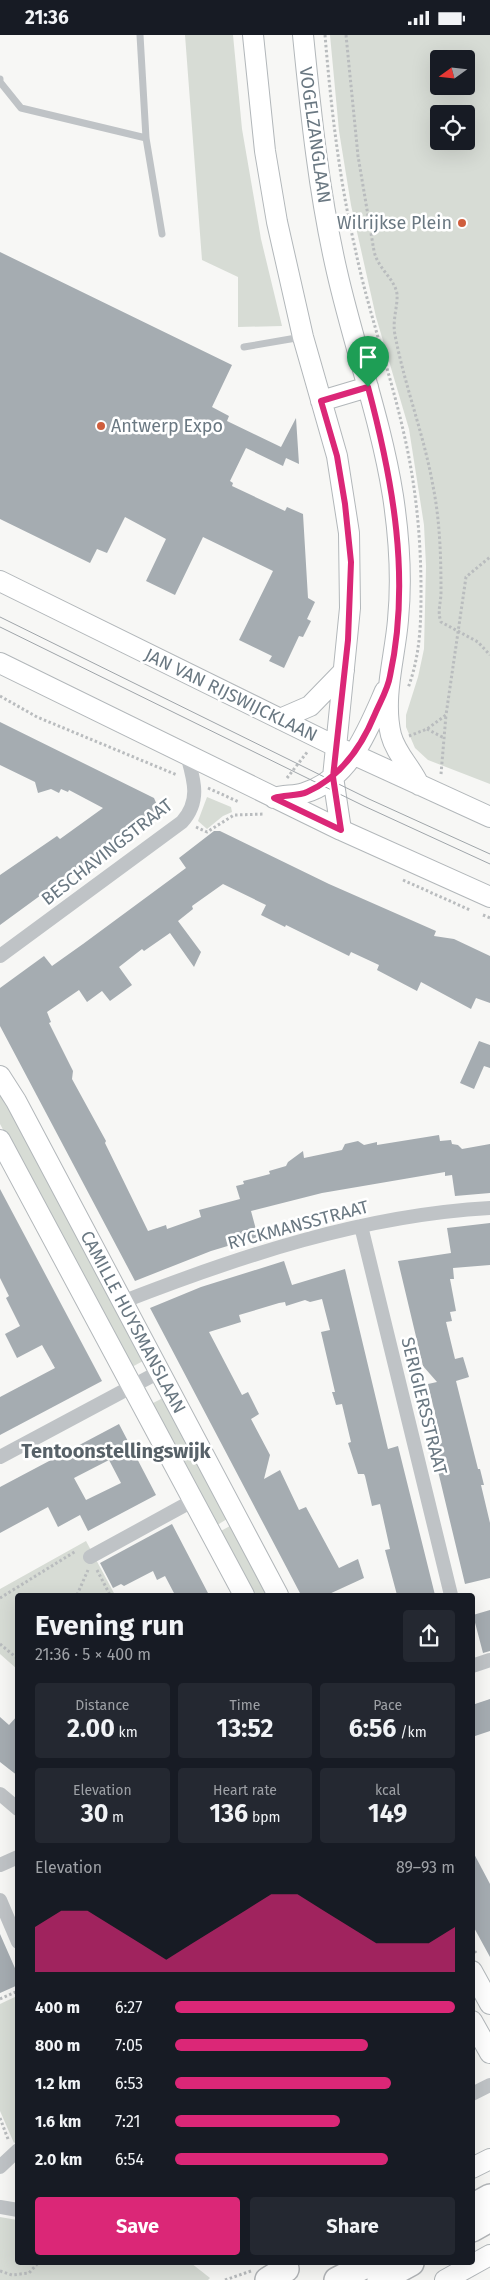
<!DOCTYPE html>
<html lang="en">
<head>
<meta charset="utf-8">
<style>
	:root { --surface:#171b24; --page:#242831; --text:#f1f3f6; --muted:#9ea1a6; --accent:#db2777 }
	body { margin:0; font-family:"Fira Sans",sans-serif; background:var(--page); color:var(--text); height:100vh; display:flex; flex-direction:column; font-size:19px; white-space:nowrap }
	* { box-sizing:border-box; margin:0 }
	p { font-size:16px; color:var(--muted) }
	.icon { flex:none; width:28px; height:28px; fill:none; stroke:currentColor; stroke-width:2; stroke-linecap:round; stroke-linejoin:round }
	.map { position:relative; flex:1; overflow:hidden }
	.drawer { position:absolute; left:15px; top:1558px; width:460px; height:672px; display:flex; flex-direction:column; background:var(--surface); border-radius:5px; box-shadow:0 5px 20px #0002 }
	.drawer>* { flex:none }
	.needle { width:32px; rotate:255deg }
	.buttons { position:absolute; left:430px; top:15px; display:grid; gap:10px }
	.buttons a { display:grid; place-items:center; width:45px; height:45px; border-radius:5px; background:var(--surface); box-shadow:0 5px 20px #0002; font-size:25px }
	.pin { position:absolute; display:grid; place-items:center; width:42px; height:42px; color:#fff; margin:-51px -21px; border-radius:50% 50% 50% 0; rotate:-45deg; box-shadow:0 0 5px #0007 }
	.pin .icon { rotate:45deg }
	.round { display:grid; place-items:center; flex:none; width:52px; height:52px; border-radius:5px; background:var(--page) }
	.overview { display:flex; align-items:center; justify-content:space-between; height:85px; padding:0 20px }
	h1 { font-size:28px; font-weight:700; line-height:38px }
	.metrics { display:grid; grid-template-columns:repeat(3,1fr); gap:8px; height:85px; padding:5px 20px }
	.metrics div { display:grid; align-content:center; border-radius:5px; background:var(--page); text-align:center }
	.metrics b { font-size:25px; font-weight:700 }
	.metrics small { font-size:14px; font-weight:400 }
	.metrics p { font-size:14px }
	.chart { height:140px; padding:10px 20px }
	.chart p { display:flex; justify-content:space-between }
	.chart svg { width:100%; height:90px; margin-top:5px; fill:var(--accent); opacity:.7 }
	.cta { display:flex; gap:10px; margin-top:auto; padding:10px 20px }
	.cta a { flex:1; height:58px; border-radius:5px; background:var(--accent); color:#fff; font-size:20px; font-weight:700; line-height:58px; text-align:center }
	.cta a+a { background:var(--page); color:var(--text) }
	ul { padding:0 20px; list-style:none; font-size:16px }
	li { display:grid; grid-template-columns:80px 60px 1fr; align-items:center; height:38px }
	li i { height:12px; border-radius:6px; background:var(--accent) }
	.status { display:flex; justify-content:space-between; align-items:center; height:35px; padding:0 25px; background:var(--surface); direction:ltr }
	.status svg { height:14px; fill:currentColor }
	.map>svg:first-child { display:block }
	.green { fill:#d7dcd5; fill-rule:evenodd }
	.building { fill:#a5acb1; fill-rule:evenodd }
	.lines { fill:none; stroke-linecap:round; stroke-linejoin:round }
	.secondary-casing { stroke:#b2b7ba; stroke-width:22 }
	.highway-casing { stroke:#b3b6b9; stroke-width:28 }
	.path { stroke:#b9bcbe; stroke-width:3; stroke-dasharray:2.5 2.5; stroke-linecap:butt }
	.lane { stroke:#bfc3c6; stroke-width:7 }
	.street { stroke:#bfc3c6; stroke-width:14 }
	.secondary { stroke:#fff; stroke-width:20 }
	.highway { stroke:#fff; stroke-width:25 }
	.tram { stroke:#9fa5aa; stroke-width:1 }
	.route-casing { stroke:#fff; stroke-width:10 }
	.route { stroke:#db2777; stroke-width:6 }
	.poi-dot { fill:#cf5e3d; stroke:#fff; stroke-width:2 }
	.labels { text-anchor:middle; dominant-baseline:central; stroke-width:5; stroke-linejoin:round; paint-order:stroke }
	.street-label { font-size:18px; fill:#6a7882; stroke:#fff }
	.poi-label { font-size:18px; fill:#6a7882; stroke:#fff; text-anchor:end }
	.quarter-label { font-size:20px; font-weight:bold; fill:#576168; stroke:#fff }
</style>
</head>
<body>
<div class="status"><b>21:36</b><svg viewBox="0 0 49 12"><path d="M0 12V9h3v3zM5 12V6h3v6zM10 12V3h3v9zM15 12V0h3v12zM26 1h20v11H26zM47 4h2v5h-2z"/></svg></div>
<div class="map">
<svg width="490" height="2245" viewBox="0 0 490 2245">
	<rect width="100%" height="100%" fill="#f7f7f5"/>
	<!-- green -->
	<path class="green" d="M185,0H233L242,94L261,204L282,291L238,292V242L202,225Z
		M330,0H490V749L428,725L415,713L406,692V680L418,642L424,614L426,531L424,490L409,394L376,282L351,170L339,96ZM439,24H466V51H439ZM439,79H466V106H439Z
		M207,762L231,772L232,777L223,781L207,794L198,786Z
		M0,1056L143,1326L130,1333L0,1089Z
		M163,1363L227,1484L214,1492L149,1370Z
		M230,1491L267,1560H250L217,1498Z
		M86,1506L115,1560H18L17,1634L0,1619V1554Z
		M17,1961L18,2105L14,2108L0,2076V1969Z
		M0,2182L17,2185L18,2228H191L210,2243L208,2245H0Z"/>
	<!-- building -->
	<path class="building" d="M0,217L232,330L212,372L229,381L227,386L281,412L296,383L299,429L286,423L283,431L246,413L230,446L233,448L232,451L285,476L287,472L303,479L308,563L315,567L307,584L311,586L303,602L299,601L284,633L269,626L272,621L239,605L273,536L203,502L175,560L146,546L166,504L125,482L107,518L97,514L90,528L0,484Z
		M0,687L154,763L157,770L156,776L0,890V840L57,801L60,804L103,773L69,755L68,757L61,754L59,758L51,754L38,758L35,747L0,730Z
		M214,796H220L329,849L436,896L434,901L454,904L490,921V968L476,963L471,974L421,947L417,956L377,935L379,930L351,917L349,921L286,890L285,892L261,880L266,870L223,849L192,871L193,874L178,886L201,917L194,932L170,898L144,916L142,914L119,932L132,950L110,966L102,956L87,967L79,955L47,977L51,987L49,988L73,1036L72,1044L106,1106L105,1108L148,1196L166,1190L167,1194L201,1182L199,1175L240,1164L236,1151L244,1149L243,1146L270,1139L269,1136L286,1131L288,1127L303,1116L304,1123L342,1115L345,1109L358,1106L364,1110L377,1107V1110L439,1100L440,1106L451,1105L452,1109L458,1110L462,1114L490,1109V1158L455,1161L452,1140L445,1141V1137L322,1158L251,1176L258,1202L211,1216L135,1246L0,991V953L44,921L52,931L83,909L186,833L179,823Z
		M479,1006L490,1010V1033L484,1031L474,1054L460,1048Z
		M0,1154L102,1346L0,1400V1362L55,1333L42,1310L17,1323L5,1299L20,1291L6,1263L9,1261L0,1243Z
		M490,1188V1230L453,1233L454,1244H450L456,1276L450,1277L452,1286L446,1287L455,1324L463,1322L469,1342L456,1346L478,1434H480L484,1450H481L490,1488V1543L465,1549L432,1411L442,1408L428,1349L437,1347L423,1331L398,1226L451,1218L447,1193Z
		M284,1226L292,1250L345,1234L388,1414L398,1411L435,1560H397L385,1515L390,1514L380,1469L372,1471L365,1441L364,1439H358L348,1408L351,1407L342,1369L336,1370L332,1357H335L321,1297L330,1295L322,1264L310,1267L305,1265L286,1271L285,1267L279,1268L239,1280L241,1287L209,1297L242,1360L248,1357L259,1379L251,1384L270,1420L264,1444L280,1435L299,1475L306,1472L339,1533L358,1524L364,1543L327,1560H301L150,1273L201,1252Z
		M119,1389L156,1460L88,1496L80,1480L58,1492L48,1472L0,1498V1452ZM109,1425L121,1448L86,1465L74,1443Z
		M172,1489L209,1560H175L165,1541L157,1545L153,1536L124,1551L121,1549L113,1553L100,1528Z
		M490,1575V1616L483,1618L473,1580Z
		M490,1664V1696L472,1702V1670Z
		M18,1680V1741L0,1727V1682L9,1690Z
		M472,1815L490,1849V1922L472,1889Z
		M0,1899L18,1940V1950L0,1958Z"/>
	<g class="lines">
		<!-- secondary casing -->
		<g class="secondary-casing">
			<path id="secondary" d="M253,0L265,116L277,187L303,302L337,421L349,498L350,573L333,742L341,795
				M303,0C311,80 319,159 337,237C354,312 381,385 393,461C399,501 402,544 398,585C395,622 382,663 391,700C396,719 411,732 419,750
				M321,366L368,352
				M0,546L335,711L490,782
				M0,628L341,795L490,862
				M280,684L310,671L344,636
				M274,763C284,760 296,761 304,758C349,745 368,695 385,656
				M0,1041L16,1066L278,1560
				M0,1105L244,1560
				M472,1936L490,1969
				M472,1986L490,2018
				M472,2133L490,2124
				M445,2245L490,2220"/>
		</g>
		<!-- highway casing -->
		<g class="highway-casing">
			<path id="highway" d="M472,2172L490,2162
				M472,2194L490,2184
				M268,2245L286,2234
				M337,2245L370,2228
				M380,2245L411,2228"/>
		</g>
		<!-- path -->
		<path class="path" d="M325,0C331,72 339,143 355,213C368,276 390,336 404,399C416,451 421,503 421,556C421,590 420,621 408,653
			M346,0L358,121L374,216C378,234 395,244 397,259C398,271 392,285 395,300C405,352 424,400 433,451C440,486 441,522 441,557C441,568 437,576 441,587L478,607L490,620
			M0,661L37,682L177,740
			M427,694L444,703
			M409,701L427,694L446,680L466,542L490,522
			M441,739L446,680
			M287,743L308,716
			M208,753L239,767
			M196,792L207,797L234,780L264,779
			M403,845L470,875
			M483,880L490,883
			M97,1535L110,1560
			M77,1560L88,1535
			M0,1563L76,1516
			M0,1609L18,1624
			M472,1912L476,1918
			M0,1964L18,1956
			M0,2083L8,2104
			M0,2236L12,2240L29,2238L38,2228
			M225,2245L251,2236"/>
		<!-- lane -->
		<path class="lane" d="M140,0L146,103L162,199
			M0,44V47L21,73L146,103
			M244,312L302,302"/>
		<!-- street -->
		<path class="street" d="M0,921L182,787C201,766 194,745 187,720
			M361,1191L451,1560
			M122,1267C240,1221 363,1180 490,1173
			M0,1422L159,1337
			M90,1522L194,1465
			M472,1631L490,1625
			M0,1759L18,1774
			M0,1830L18,1822
			M0,1865L18,1907
			M472,2059L490,2050
			M0,2132L18,2115
			M0,2172L18,2175"/>
		<!-- secondary -->
		<use href="#secondary" class="secondary"/>
		<!-- highway -->
		<use href="#highway" class="highway"/>
		<!-- tram -->
		<path class="tram" d="M0,582L369,764L490,819
			M0,592L364,771L490,829"/>
	</g>
	<g class="lines">
		<!-- route casing -->
		<g class="route-casing">
			<path id="route" d="M368,352C393,446 411,544 390,641C388,654 380,667 375,679C361,713 341,742 307,757C299,761 284,760 274,763L341,795L333,742L348,605L351,527L345,469L337,421L321,366L368,352"/>
		</g>
		<!-- route -->
		<use href="#route" class="route"/>
	</g>
	<!-- markers -->
	<g class="poi-dot">
		<circle cx="462" cy="188" r="5"/>
		<circle cx="101" cy="391" r="5"/>
	</g>
	<g class="labels">
		<!-- street labels -->
		<g class="street-label">
			<text transform="translate(315 100) rotate(82)">VOGELZANGLAAN</text>
			<text transform="translate(231 660) rotate(26)">JAN VAN RIJSWIJCKLAAN</text>
			<text transform="translate(107 817) rotate(-38)">BESCHAVINGSTRAAT</text>
			<text transform="translate(298 1190) rotate(-15)">RYCKMANSSTRAAT</text>
			<text transform="translate(133 1287) rotate(62)">CAMILLE HUYSMANSLAAN</text>
			<text transform="translate(424 1371) rotate(76)">SERIGIERSSTRAAT</text>
		</g>
		<!-- poi labels -->
		<g class="poi-label">
			<text x="452" y="188">Wilrijkse Plein</text>
			<text x="111" y="391" text-anchor="start">Antwerp Expo</text>
		</g>
		<!-- quarter labels -->
		<g class="quarter-label">
			<text x="116" y="1416">Tentoonstellingswijk</text>
		</g>
	</g>
</svg>
<div class="buttons">
<a><svg class="needle" viewBox="-14 -14 28 28"><path d="M0-13l5 13h-10z" fill="#e53935"/><path d="M0 13l5-13h-10z" fill="#9ea1a6"/></svg></a>
<a><svg class="icon" aria-label="locate" viewBox="0 0 24 24"><circle cx="12" cy="12" r="6"/><path d="M12 2v4M12 18v4M2 12h4M18 12h4"/></svg></a>
</div>
<div class="pin" style="left:368px;top:352px;background:#1e9e55"><svg class="icon" aria-label="arrive" viewBox="0 0 24 24"><path d="M6 21V4h12l-3 4 3 4H6"/></svg></div>
<section class="drawer">
<div class="overview"><div><h1>Evening run</h1><p>21:36 · 5 × 400 m</p></div><a class="round"><svg class="icon" aria-label="share" viewBox="0 0 24 24"><path d="M12 15V3M7 8l5-5 5 5M5 13v7h14v-7"/></svg></a></div>
<div class="metrics">
<div><p>Distance</p><b>2.00<small> km</small></b></div>
<div><p>Time</p><b>13:52</b></div>
<div><p>Pace</p><b>6:56<small> /km</small></b></div>
</div>
<div class="metrics">
<div><p>Elevation</p><b>30<small> m</small></b></div>
<div><p>Heart rate</p><b>136<small> bpm</small></b></div>
<div><p>kcal</p><b>149</b></div>
</div>
<div class="chart"><p><span>Elevation</span>89–93 m</p>
<svg viewBox="0 0 160 44" preserveAspectRatio="none"><path d="M0 44V22L10 14L20 14L30 22L40 30L50 38L60 30L70 22L80 14L90 6L100 6L110 14L120 22L130 30L140 30L150 30L160 22V44z"/></svg>
</div>
<ul>
<li><b>400 m</b>6:27<i style="width:100%"></i></li>
<li><b>800 m</b>7:05<i style="width:69%"></i></li>
<li><b>1.2 km</b>6:53<i style="width:77%"></i></li>
<li><b>1.6 km</b>7:21<i style="width:59%"></i></li>
<li><b>2.0 km</b>6:54<i style="width:76%"></i></li>
</ul>
<div class="cta"><a>Save</a><a>Share</a></div>
</section>
</div>
</body>
</html>
